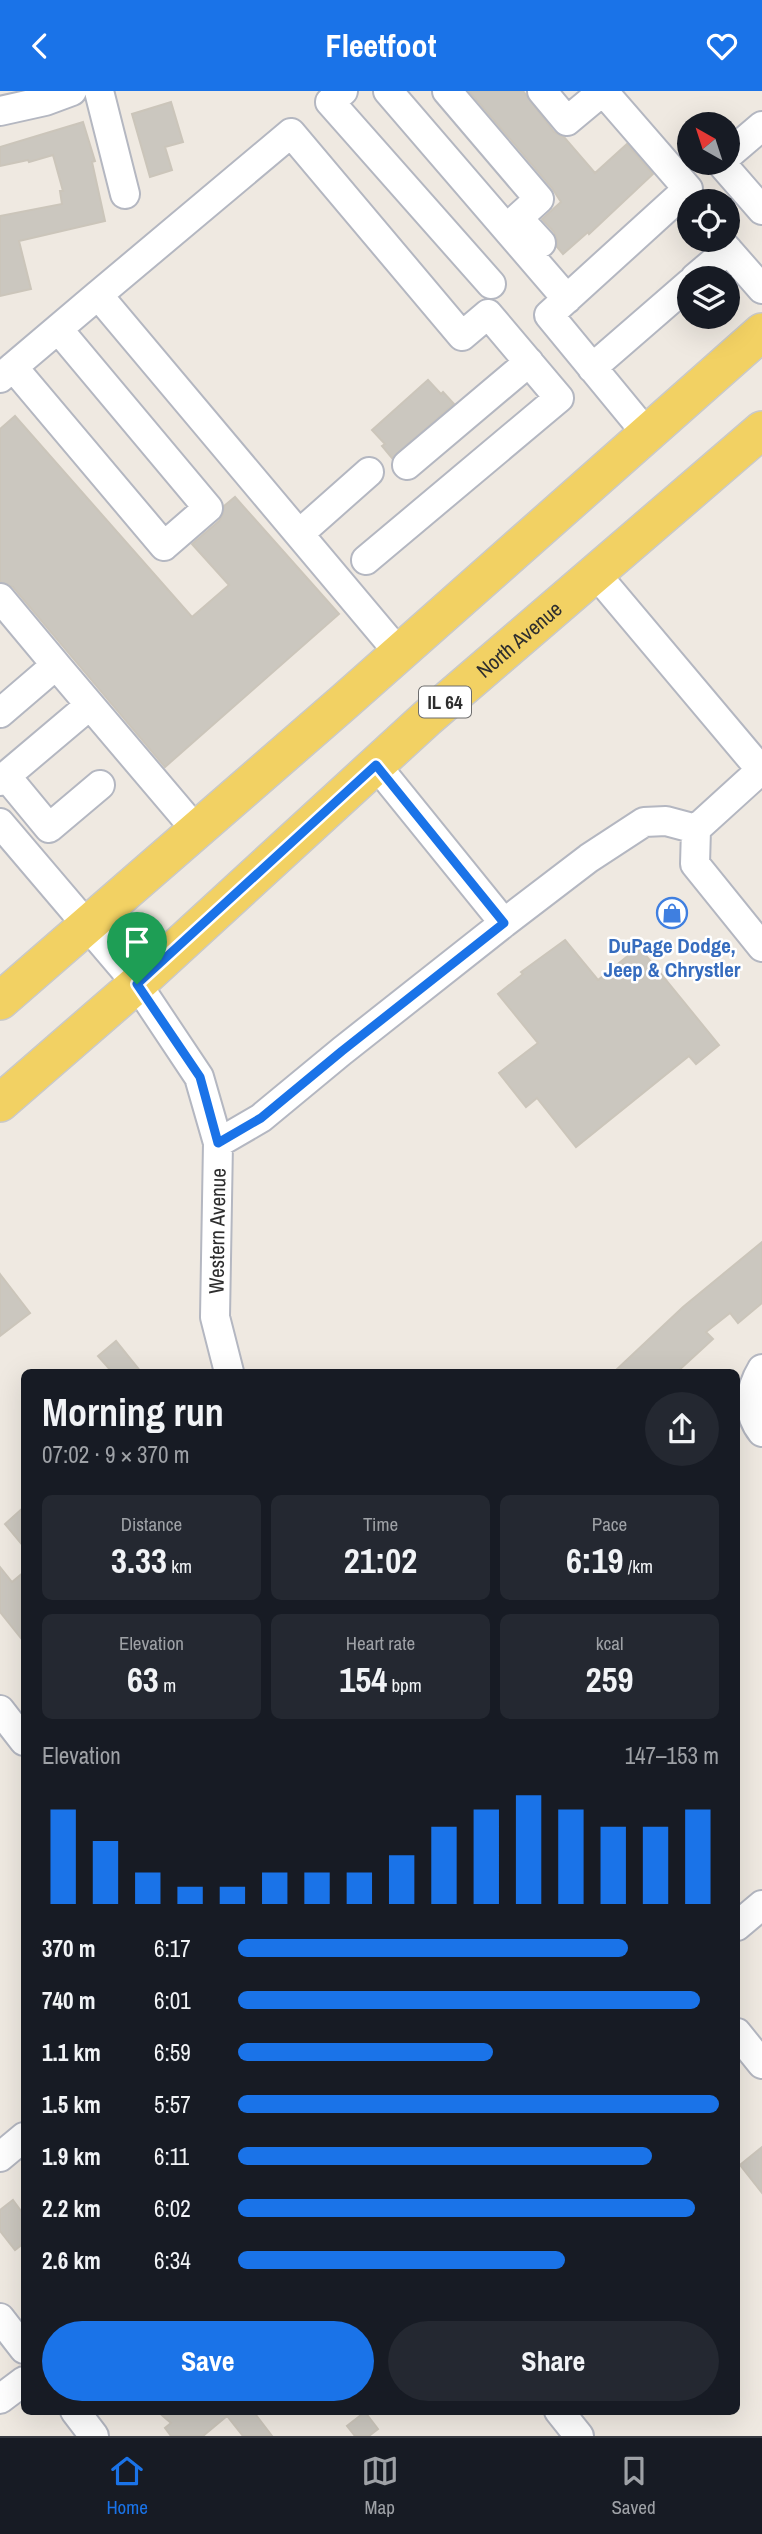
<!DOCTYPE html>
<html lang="en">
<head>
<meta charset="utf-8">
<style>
	:root { --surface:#171b24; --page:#242831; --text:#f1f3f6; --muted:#9ea1a6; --line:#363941; --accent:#1a73e8 }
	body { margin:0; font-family:"Archivo Narrow",sans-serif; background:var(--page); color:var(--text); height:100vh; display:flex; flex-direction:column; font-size:26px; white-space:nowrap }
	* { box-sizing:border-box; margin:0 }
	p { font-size:23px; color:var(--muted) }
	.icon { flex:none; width:38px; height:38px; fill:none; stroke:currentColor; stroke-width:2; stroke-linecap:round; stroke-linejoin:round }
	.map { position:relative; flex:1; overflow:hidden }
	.panel { position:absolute; left:21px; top:1278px; width:719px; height:1046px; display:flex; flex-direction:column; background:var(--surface); border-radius:10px; box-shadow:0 7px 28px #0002 }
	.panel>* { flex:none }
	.needle { width:46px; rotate:321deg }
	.controls { position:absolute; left:677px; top:21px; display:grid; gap:14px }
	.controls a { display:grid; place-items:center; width:63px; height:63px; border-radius:50%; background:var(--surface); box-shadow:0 7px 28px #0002; font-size:35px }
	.pin { position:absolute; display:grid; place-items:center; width:60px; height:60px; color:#fff; margin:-72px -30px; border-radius:50% 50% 50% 0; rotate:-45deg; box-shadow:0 0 7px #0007 }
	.pin .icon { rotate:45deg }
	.round { display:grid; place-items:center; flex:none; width:74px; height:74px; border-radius:37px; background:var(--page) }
	.head { display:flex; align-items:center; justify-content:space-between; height:119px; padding:0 21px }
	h1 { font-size:38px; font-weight:700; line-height:52px }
	.stats { display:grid; grid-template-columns:repeat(3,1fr); gap:10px; height:119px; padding:7px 21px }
	.stats div { display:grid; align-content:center; border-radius:10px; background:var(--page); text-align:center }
	.stats b { font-size:35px; font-weight:700 }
	.stats small { font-size:19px; font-weight:400 }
	.stats p { font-size:19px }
	.chart { height:196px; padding:14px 21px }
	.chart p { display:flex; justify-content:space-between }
	.chart svg { width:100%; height:126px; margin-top:7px; stroke:var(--accent); stroke-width:6 }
	.cta { display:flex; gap:14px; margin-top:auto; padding:14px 21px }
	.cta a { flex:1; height:80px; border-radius:42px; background:var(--accent); color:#fff; font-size:28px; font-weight:700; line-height:80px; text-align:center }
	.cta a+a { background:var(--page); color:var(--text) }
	ul { padding:0 21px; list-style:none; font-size:23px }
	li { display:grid; grid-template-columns:112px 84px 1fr; align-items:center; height:52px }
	li i { height:18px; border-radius:9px; background:var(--accent) }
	header { display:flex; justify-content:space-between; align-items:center; height:91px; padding:0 21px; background:var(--accent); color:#fff; font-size:32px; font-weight:700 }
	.tab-bar { display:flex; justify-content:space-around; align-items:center; height:98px; border-top:2px solid var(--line); background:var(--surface); font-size:19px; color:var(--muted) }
	.tab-bar a { display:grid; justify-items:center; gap:4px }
	.tab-bar .active { color:var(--accent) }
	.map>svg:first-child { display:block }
	.building { fill:#cbc7bf; stroke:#cbc5ba; stroke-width:2 }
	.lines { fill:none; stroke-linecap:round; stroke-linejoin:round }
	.minor-casing { stroke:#b4b7c1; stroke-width:32 }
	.major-casing { stroke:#c9c9c9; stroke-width:40 }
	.minor { stroke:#fff; stroke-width:28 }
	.major { stroke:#f2d163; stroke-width:37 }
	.route-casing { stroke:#fff; stroke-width:14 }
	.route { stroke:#1a73e8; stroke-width:9 }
	.labels { text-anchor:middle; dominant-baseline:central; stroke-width:5; stroke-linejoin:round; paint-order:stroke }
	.shield { fill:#fff; stroke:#6d6d6d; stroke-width:2 }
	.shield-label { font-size:19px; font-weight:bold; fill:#2e2e2e }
	.street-label { font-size:21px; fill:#2e2e2e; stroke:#fff }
	.shop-label { font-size:21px; font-weight:bold; fill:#366cbe; stroke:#fff }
</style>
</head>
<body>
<header><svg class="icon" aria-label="back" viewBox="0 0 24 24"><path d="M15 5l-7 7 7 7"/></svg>Fleetfoot<svg class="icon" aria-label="heart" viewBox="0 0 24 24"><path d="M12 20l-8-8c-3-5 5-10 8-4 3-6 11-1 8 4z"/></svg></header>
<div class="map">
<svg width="762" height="2345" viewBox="0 0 762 2345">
	<rect width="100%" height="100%" fill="#efe9e1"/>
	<!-- building -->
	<path class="building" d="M469,0H523L554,41L564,46L595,82L627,53L653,83L589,143L588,141L563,163L557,156V149L554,141L542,128L561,111L552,97Z
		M171,11L183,51L165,56L172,79L150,86L132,23Z
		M83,31L95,70L92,71L105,130L19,150L31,198L0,205V125L62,113L60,100H63L53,64L29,71L28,69L0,75V56Z
		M428,289L441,303L443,301L454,313L392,367L382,355L385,353L372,339Z
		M15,325L192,526L229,494L192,453L219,430L223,423L224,415L235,406L339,523L165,676L13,496L0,491V338Z
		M565,849L598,889L639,856L719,954L696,973L689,965L576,1056L537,1007L526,1016L499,982L538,952L498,903L523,883L521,881Z
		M762,1151V1212L738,1232L730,1222L706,1241L713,1248L677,1281H614L683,1216Z
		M0,1183L30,1222L0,1245Z
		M116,1250L141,1281H112L98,1265Z
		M24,1416V1456L5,1433Z
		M0,1476L12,1491L24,1481V1551L0,1521Z
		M762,2056V2102L740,2074Z
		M13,2109L24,2124V2152L15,2159L0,2140V2119Z
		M157,2320H253L272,2345H243L227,2325L203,2345H171L165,2337L171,2332Z
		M365,2321L378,2338L369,2345H355L347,2335Z"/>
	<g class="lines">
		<!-- minor casing -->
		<g class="minor-casing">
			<path id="minor" d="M99,0L125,103
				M343,0L330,11L491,193
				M388,0L567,208
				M447,0L539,108L518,127L541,152
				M542,0L567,30L603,0
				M603,0L688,98
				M0,20L45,10L72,0
				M728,64L762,35
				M721,72L762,119
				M719,149L762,198
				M695,187L728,159
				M13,276L164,455L208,417L58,238
				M592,277L690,192
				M0,287L98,204
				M647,343L549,224L681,104L690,114
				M407,374L529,271
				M299,443L369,381
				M366,469L559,307L488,223L462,245L291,42L98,204L399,562
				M596,483L761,679
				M0,507L56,574L0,622
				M56,574L196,739
				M762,678L696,738L695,773L762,856
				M6,685L49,737L100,694
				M0,690L90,614
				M0,732L137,893L199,986L218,1052L215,1226L229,1281
				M504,832L589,767L644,731L666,730L696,738
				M218,1052L261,1027L342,960L504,832L376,674
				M762,1278C750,1298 746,1321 762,1341
				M0,1619L24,1650
				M737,1835L762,1814
				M737,1942L762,1973
				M0,2066L24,2046
				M0,2227L24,2258
				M0,2308L24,2290
				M75,2320L94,2345
				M559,2320L579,2345"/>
		</g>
		<!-- major casing -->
		<g class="major-casing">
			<g id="major">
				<path d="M0,910L344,611L762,241"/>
				<path id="s1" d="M0,1012L137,893L427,627L762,339"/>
			</g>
		</g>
		<!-- minor -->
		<use href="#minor" class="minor"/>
		<!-- major -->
		<use href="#major" class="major"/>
	</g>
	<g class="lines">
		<!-- route casing -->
		<g class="route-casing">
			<path id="route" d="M376,674L504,832L342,960L261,1027L218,1052L200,986L137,893Z"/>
		</g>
		<!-- route -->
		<use href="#route" class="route"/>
	</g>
	<!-- icons -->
	<defs>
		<g id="shop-ring" transform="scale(1.575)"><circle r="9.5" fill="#fff" stroke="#3f7fe0" stroke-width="1.5"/><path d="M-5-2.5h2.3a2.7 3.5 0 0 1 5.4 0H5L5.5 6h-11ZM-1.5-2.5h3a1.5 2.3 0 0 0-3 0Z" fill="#3f7fe0"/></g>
	</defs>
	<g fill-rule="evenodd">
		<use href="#shop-ring" x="672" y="822"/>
	</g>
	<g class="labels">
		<!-- shield labels -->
		<rect class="shield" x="419" y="595.5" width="52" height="31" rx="5"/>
		<g class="shield-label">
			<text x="445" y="611">IL 64</text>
		</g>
		<!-- street labels -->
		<g class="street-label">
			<text stroke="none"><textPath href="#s1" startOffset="696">North Avenue</textPath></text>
			<text transform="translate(217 1140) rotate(-89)">Western Avenue</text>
		</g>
		<!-- shop labels -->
		<g class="shop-label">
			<text x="672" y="854">DuPage Dodge,<tspan x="672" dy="24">Jeep &amp; Chrystler</tspan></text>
		</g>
	</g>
</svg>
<div class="controls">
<a><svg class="needle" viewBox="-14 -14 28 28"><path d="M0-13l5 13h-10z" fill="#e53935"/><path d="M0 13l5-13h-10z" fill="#9ea1a6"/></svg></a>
<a><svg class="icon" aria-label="locate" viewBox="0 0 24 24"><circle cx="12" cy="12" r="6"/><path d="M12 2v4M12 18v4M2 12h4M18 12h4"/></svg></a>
<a><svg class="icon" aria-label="layers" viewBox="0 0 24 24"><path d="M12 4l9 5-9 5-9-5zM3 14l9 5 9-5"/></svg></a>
</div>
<div class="pin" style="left:137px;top:893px;background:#1e9e55"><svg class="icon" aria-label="arrive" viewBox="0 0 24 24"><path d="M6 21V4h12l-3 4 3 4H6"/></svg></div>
<section class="panel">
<div class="head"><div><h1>Morning run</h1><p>07:02 · 9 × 370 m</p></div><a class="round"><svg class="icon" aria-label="share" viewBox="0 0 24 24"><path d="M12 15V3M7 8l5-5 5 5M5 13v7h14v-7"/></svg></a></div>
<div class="stats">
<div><p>Distance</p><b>3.33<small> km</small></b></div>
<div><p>Time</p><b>21:02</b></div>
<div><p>Pace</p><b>6:19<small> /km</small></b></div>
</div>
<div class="stats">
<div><p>Elevation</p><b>63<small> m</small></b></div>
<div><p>Heart rate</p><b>154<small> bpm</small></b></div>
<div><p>kcal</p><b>259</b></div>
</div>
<div class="chart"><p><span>Elevation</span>147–153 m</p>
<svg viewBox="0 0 160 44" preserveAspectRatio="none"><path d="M5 44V11M15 44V22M25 44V33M35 44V38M45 44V38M55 44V33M65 44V33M75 44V33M85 44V27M95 44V17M105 44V11M115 44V6M125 44V11M135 44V17M145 44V17M155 44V11"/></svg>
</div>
<ul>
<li><b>370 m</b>6:17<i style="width:81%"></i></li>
<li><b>740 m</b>6:01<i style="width:96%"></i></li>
<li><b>1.1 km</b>6:59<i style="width:53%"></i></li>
<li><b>1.5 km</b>5:57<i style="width:100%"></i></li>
<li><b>1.9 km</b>6:11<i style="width:86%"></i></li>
<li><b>2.2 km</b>6:02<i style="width:95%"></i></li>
<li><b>2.6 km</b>6:34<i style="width:68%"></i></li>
</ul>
<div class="cta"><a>Save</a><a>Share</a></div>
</section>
</div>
<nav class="tab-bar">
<a class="active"><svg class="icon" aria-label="home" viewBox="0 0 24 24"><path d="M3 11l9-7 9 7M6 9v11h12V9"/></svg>Home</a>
<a><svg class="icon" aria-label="map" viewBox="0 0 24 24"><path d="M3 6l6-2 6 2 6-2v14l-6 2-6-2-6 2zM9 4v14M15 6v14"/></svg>Map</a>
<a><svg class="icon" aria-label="saved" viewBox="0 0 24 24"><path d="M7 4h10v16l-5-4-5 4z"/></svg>Saved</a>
</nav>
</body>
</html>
